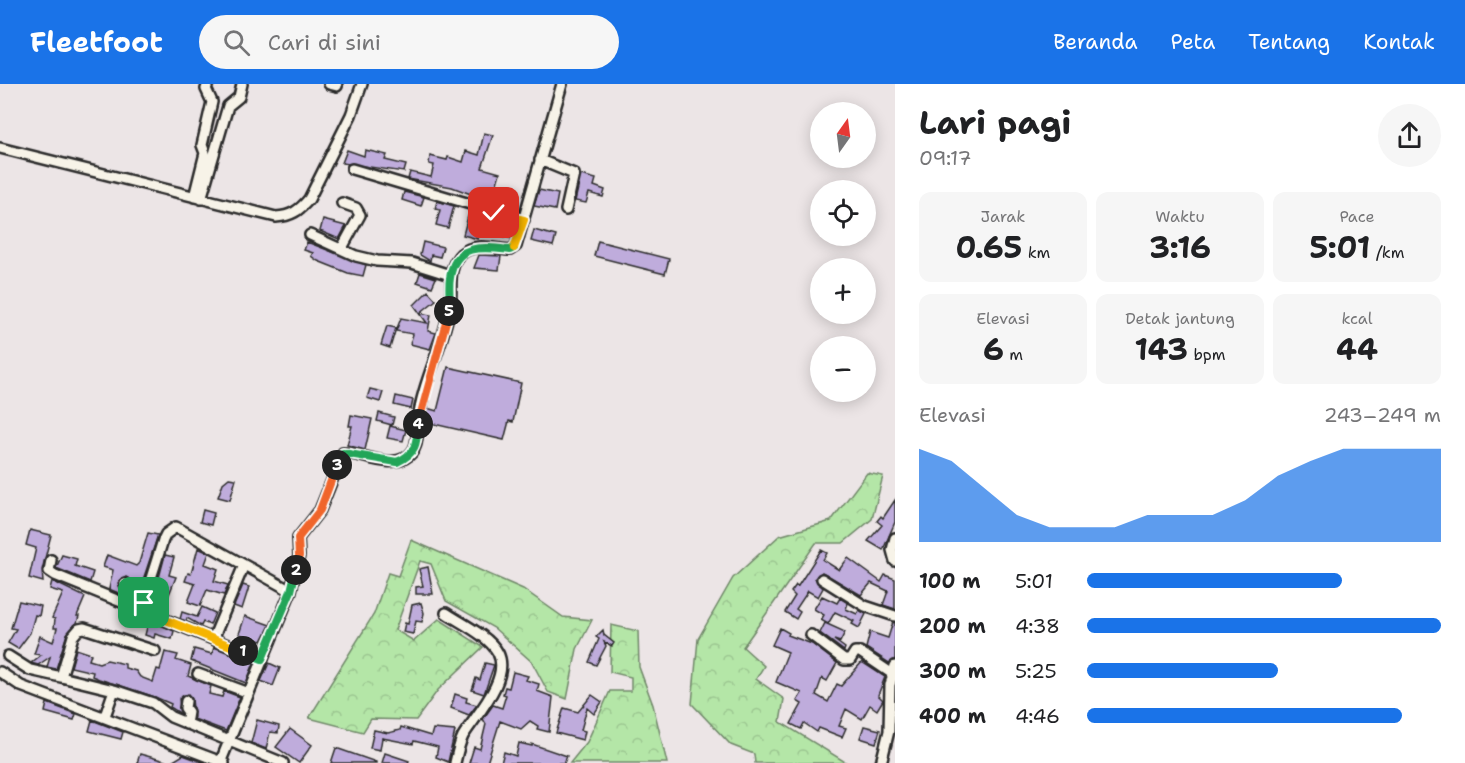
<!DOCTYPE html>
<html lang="id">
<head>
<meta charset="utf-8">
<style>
	:root { --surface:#fff; --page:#f6f6f6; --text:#202124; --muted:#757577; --accent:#1a73e8 }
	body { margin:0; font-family:"Shantell Sans",sans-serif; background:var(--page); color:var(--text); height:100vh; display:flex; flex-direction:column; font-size:22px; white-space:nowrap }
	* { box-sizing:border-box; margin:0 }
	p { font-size:20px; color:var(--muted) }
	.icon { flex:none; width:33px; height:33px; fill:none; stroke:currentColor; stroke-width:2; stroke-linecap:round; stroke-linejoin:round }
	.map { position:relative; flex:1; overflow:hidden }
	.panel { display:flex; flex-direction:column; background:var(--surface); width:570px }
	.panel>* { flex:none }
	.needle { width:39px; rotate:14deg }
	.tools { position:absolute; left:810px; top:18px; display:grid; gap:12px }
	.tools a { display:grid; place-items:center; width:66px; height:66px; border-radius:50%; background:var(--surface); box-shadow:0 3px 15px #0003; font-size:30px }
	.pin { position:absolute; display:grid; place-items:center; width:51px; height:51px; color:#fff; margin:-26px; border-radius:12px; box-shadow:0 3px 9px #0006 }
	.km { position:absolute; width:30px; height:30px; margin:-15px; border-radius:50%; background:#222; color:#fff; font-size:16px; line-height:30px; text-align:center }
	.round { display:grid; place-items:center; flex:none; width:63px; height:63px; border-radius:32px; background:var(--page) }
	.headline { display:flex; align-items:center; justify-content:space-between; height:102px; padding:0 24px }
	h1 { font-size:33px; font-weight:700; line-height:45px }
	.figures { display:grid; grid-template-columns:repeat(3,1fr); gap:9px; height:102px; padding:6px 24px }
	.figures div { display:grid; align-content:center; border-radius:12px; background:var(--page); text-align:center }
	.figures b { font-size:30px; font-weight:700 }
	.figures small { font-size:16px; font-weight:400 }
	.figures p { font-size:16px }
	.chart { height:168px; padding:12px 24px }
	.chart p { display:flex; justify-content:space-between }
	.chart svg { width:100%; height:108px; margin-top:6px; fill:var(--accent); opacity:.7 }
	ul { padding:0 24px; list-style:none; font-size:20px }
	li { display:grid; grid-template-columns:96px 72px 1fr; align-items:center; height:45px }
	li i { height:15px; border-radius:8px; background:var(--accent) }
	header { display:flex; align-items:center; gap:36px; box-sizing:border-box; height:84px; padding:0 30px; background:var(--accent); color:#fff }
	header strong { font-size:28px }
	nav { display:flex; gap:33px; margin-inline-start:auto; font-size:21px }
	.search { width:420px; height:54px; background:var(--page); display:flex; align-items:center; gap:15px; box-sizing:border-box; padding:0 21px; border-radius:33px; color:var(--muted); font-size:22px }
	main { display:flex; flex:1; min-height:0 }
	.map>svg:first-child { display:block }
	.forest { fill:url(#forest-crowns); stroke:#708869; stroke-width:1.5 }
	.building { fill:#bfacdc; stroke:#2b2b2b; stroke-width:1.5 }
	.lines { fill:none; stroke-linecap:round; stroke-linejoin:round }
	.street-casing { stroke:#2b2b2b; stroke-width:14 }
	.street { stroke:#f7f3e8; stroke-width:9 }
	.split-1-casing { stroke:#fff; stroke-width:12 }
	.split-2-casing { stroke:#fff; stroke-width:12 }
	.split-3-casing { stroke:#fff; stroke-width:12 }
	.split-4-casing { stroke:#fff; stroke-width:12 }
	.split-5-casing { stroke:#fff; stroke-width:12 }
	.split-6-casing { stroke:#fff; stroke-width:12 }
	.split-7-casing { stroke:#fff; stroke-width:12 }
	.split-1 { stroke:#f5b400; stroke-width:8 }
	.split-2 { stroke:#22a559; stroke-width:8 }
	.split-3 { stroke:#f0652b; stroke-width:8 }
	.split-4 { stroke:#22a559; stroke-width:8 }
	.split-5 { stroke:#f0652b; stroke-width:8 }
	.split-6 { stroke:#22a559; stroke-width:8 }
	.split-7 { stroke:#f5b400; stroke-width:8 }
</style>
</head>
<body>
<header>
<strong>Fleetfoot</strong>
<div class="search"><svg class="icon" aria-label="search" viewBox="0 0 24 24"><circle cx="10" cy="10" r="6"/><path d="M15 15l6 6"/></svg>Cari di sini</div>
<nav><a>Beranda</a><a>Peta</a><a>Tentang</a><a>Kontak</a></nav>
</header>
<main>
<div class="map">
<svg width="895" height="679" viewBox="0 0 895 679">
	<defs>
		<pattern id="forest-crowns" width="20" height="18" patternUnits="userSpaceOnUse" patternTransform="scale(1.5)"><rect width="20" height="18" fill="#b4e6a7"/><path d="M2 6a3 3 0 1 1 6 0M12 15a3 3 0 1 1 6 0" fill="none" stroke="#9bc590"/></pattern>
	</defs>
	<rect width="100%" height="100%" fill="#ece5e6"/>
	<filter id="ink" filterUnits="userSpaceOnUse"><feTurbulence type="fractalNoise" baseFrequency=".0167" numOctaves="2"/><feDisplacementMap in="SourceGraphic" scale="12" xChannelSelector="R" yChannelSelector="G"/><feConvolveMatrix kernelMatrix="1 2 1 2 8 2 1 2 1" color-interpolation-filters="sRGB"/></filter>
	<g filter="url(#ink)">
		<!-- forest -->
		<path class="forest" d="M867,389L883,392L872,435L843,459H816L743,563L764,582L756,595L784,615L780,638L847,679H755L754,670L731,661L692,620L698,555L733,494L779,452L831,437Z
			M411,456L523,505L563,533L592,536L577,565L567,615L548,608L532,578L494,544L446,517L431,480L420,477L395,546L414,557L439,535L483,563L438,606L416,636L371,635L363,648L309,634L374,530L388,489L398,492Z
			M611,541L638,547L639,583L653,621L667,679H570L587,658L610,607H631V593L610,588Z"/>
		<!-- building -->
		<path class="building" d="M484,49L493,51L482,84L500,89L495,106L517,111L514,126L452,103L408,95L410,88L431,93L434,81L429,80L430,72L447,76L448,73L463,78L466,67L479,71Z
			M347,66L364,72L365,66L387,71L385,76L406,81L404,88L342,79Z
			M581,91L596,95L594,102L605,106L603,113L589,109L586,119L575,117Z
			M539,106L558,110L555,126L534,122Z
			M404,108L424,113L421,122L402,116Z
			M437,117L454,122L448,144L436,141L440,126L435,125Z
			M468,132L483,137L478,155L463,151Z
			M323,136L346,142L339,155L320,147Z
			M501,139L513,142L510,154L498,151Z
			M534,146L556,152L553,162L531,157Z
			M598,157L669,175L665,190L594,172Z
			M307,158L366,181L363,192L348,189L318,177L311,172L313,169L304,166Z
			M423,158L443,163L440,173L431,171L430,177L420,171Z
			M479,171L501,172L499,186L474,184Z
			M420,189L436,194L432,203L417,198Z
			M428,207L436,216L420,229L431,231L428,247L436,249L430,265L410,260L413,250L396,247L401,234L427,239L414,221Z
			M387,242L396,244L390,264L381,261Z
			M448,283L521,299L513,338L509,337L504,356L425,338L427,324L437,327Z
			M370,305L383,308L380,318L367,314Z
			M396,312L413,316L411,325L394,321Z
			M379,329L394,333L392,341L377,337Z
			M351,331L372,335L365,366L347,361L352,342H349Z
			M390,342L406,346L403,357L387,354Z
			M229,394L236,395L230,416L218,413L223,399Z
			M895,416V438L883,466L868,457L882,441L877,437L881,432L883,434Z
			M203,426L214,429L211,441L200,438Z
			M30,446L51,451L42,486L43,498L29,494L36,464L26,461Z
			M148,449L158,451L141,502L126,493L118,499L121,505L135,516L109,505L113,486L103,483L107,471L136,482L139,479Z
			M198,464L209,469L205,480L218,485L214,497L228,501L224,511L207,506L200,522L188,518L195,500L185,497L188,489L191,490Z
			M821,466L827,469L823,476L839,486L848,474L881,498L885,491L895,495V525L883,521L888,507L871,499L861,511L822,488L815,494L823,504L818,513L808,507L796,525L800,528L796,535L785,528L795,512L791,508L796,501L798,502Z
			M62,471L77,475L75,482L93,488L90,498L56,484Z
			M165,471L174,473L169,491L176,493L164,523L152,520Z
			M428,483L433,510H416V503L423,502L419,485Z
			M52,497L85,513L77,532H79L77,539L67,550L56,585L47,583L50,573L38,581L31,579L41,571L34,570L40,552L53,558L57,544H54L55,535L52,534L63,509L50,505Z
			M243,501L249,503L242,525L234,522Z
			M822,512L837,519L840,514L848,519L846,525L857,530L859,526L866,530L859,544L852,540L854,537L835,528L828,540L821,536L824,531L814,525Z
			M19,517L41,522L39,532L35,531L30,549L18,565L8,559L16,545L11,544Z
			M421,519L424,529L422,538L416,537L413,550L403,548L405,539L408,540L412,521Z
			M202,523L215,529L210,541L203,538L201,542L187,534L186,537L180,535L182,528L197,533Z
			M245,532L270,541L262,557L239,550Z
			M149,536L174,547L172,555L155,550L154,554L145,551Z
			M893,538L895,539V575L889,579L866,564L870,548L888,554Z
			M825,539L845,548L840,558L834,556L845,564L844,567L820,549Z
			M780,544L789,549L788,551L812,560L837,579L827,597L822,594L816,611L828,618L837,600L841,602L862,578L885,593L878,611L883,616L877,626L870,621L862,635L846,625L839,642L846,644L842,653L819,644L817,648L804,639L801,645L791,640L802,620L797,617L802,609L776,598L788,568L772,561Z
			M603,546L604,551L614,559L612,562L604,558L606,562L596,581L589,578L599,555L596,553Z
			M214,563L254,579L246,599L191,577L194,565L212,570Z
			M76,565L91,570L89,576L99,579L107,576L125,580V584L136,587L140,593L153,598L157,585L160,586L165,568L178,571L176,576L191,581L188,592L211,602L209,610L222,613L224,607L240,613L226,647L194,635L192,615L188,610L179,615L181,630L170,623L171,620L155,613L99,595L92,592L93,588L71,583Z
			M269,579L280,584L273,602L261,597Z
			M485,579L494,581L484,610L472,606L476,594L480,596Z
			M513,588L528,592L526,596L539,600L537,607L553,613L549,648L537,645L538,642L530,637L521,645L500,637L487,679H469L474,663L480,665L486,640L483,635L493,621L502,624L506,611L503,610L505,603L509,604Z
			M455,610L467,614L466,618L477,621L469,631L451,624Z
			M592,611L602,618L594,630L587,624L581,646L585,647L583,656L556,649L564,624L578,628Z
			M47,619L76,630L74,636L45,628Z
			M92,636L123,648L121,655L89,647Z
			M257,636L279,642L278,649L270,648L266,665L251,659Z
			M864,642L880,646L876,659L860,654Z
			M401,643L431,652L433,645L455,647L448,678L436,673L438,663L414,657L413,660L382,654L380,666L370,664L374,646L388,649L400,646Z
			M290,645L312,661L299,679L276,663Z
			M519,659L532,662V660L567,672L564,679H501L504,668L516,672Z
			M336,664L376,678V679H331Z
			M385,669L409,677L408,679H382Z
			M140,670L165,677L164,679H137Z
			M183,671L205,679H170Z"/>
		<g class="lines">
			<!-- street casing -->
			<g class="street-casing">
				<path id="street" d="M329,0L337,2
					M0,64L276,133C291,132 299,127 309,115L351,31L362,0
					M540,76L574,90L566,126
					M352,85L524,136
					M194,113L205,69L202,61L212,18L206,5L208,0
					M201,115L228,22L239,13L242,0
					M310,151L356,172L377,177L412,179L450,191
					M342,164L360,131L356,124L342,119
					M895,454L892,466L895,477
					M51,476L49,487L55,491L262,575
					M822,495L865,522L895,532
					M125,500L139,509L143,519
					M291,507L299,472L298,454L320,426L343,369C362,369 388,384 405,374C419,367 417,351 418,337C422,298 444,261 450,222C453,204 446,185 461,170C474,158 495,165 510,166L516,162L562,0
					M141,526L163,456L166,450L176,443L291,507L220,679
					M446,529C461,539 489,552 498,569C511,595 475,632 463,652C459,660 457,670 455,679
					M811,551L844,576H850L855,568H860L891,589
					M213,555L244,481
					M155,567L84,544L79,545L73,552L61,593L114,606L153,619L171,633L283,679
					M8,572L30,586L61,593
					M0,588L21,602L224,679
					M198,590L249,609
					M105,632L114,606
					M186,640L188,628L185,624L186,617
					M881,679L889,647L890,601L895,582"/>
			</g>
			<!-- street -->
			<use href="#street" class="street"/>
		</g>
	</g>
	<g class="lines" filter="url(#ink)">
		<!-- split-1 casing -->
		<g class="split-1-casing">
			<path id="split-1" d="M144,519L141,526L243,567"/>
		</g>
		<!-- split-2 casing -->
		<g class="split-2-casing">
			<path id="split-2" d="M243,567L262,575L291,507L296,486"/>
		</g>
		<!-- split-3 casing -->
		<g class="split-3-casing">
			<path id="split-3" d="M296,486L299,472L298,454L320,426L337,381"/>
		</g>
		<!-- split-4 casing -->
		<g class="split-4-casing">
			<path id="split-4" d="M337,381L343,369L397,378C416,370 417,359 418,340"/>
		</g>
		<!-- split-5 casing -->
		<g class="split-5-casing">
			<path id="split-5" d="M418,340L449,227"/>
		</g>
		<!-- split-6 casing -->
		<g class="split-6-casing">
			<path id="split-6" d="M449,227C451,216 448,205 450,194C455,158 484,163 510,166L514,164"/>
		</g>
		<!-- split-7 casing -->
		<g class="split-7-casing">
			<path id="split-7" d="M494,129L524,136L514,164"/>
		</g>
		<!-- split-1 -->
		<use href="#split-1" class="split-1"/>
		<!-- split-2 -->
		<use href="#split-2" class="split-2"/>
		<!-- split-3 -->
		<use href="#split-3" class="split-3"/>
		<!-- split-4 -->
		<use href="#split-4" class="split-4"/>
		<!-- split-5 -->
		<use href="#split-5" class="split-5"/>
		<!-- split-6 -->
		<use href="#split-6" class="split-6"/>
		<!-- split-7 -->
		<use href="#split-7" class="split-7"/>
	</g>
</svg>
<div class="tools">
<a><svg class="needle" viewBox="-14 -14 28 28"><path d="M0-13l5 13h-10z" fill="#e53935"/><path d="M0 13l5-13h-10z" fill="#757577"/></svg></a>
<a><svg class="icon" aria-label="locate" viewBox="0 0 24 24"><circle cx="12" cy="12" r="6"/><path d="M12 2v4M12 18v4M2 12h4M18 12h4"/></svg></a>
<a>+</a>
<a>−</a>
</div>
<div class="pin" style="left:144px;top:519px;background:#1e9e55"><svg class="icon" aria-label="arrive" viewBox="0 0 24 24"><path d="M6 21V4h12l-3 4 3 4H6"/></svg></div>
<div class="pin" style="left:494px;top:129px;background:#d93025"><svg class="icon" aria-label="check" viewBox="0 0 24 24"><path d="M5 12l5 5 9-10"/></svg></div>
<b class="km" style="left:243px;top:567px">1</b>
<b class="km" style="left:296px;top:486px">2</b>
<b class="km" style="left:337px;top:381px">3</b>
<b class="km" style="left:418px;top:340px">4</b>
<b class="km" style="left:449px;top:227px">5</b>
</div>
<section class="panel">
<div class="headline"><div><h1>Lari pagi</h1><p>09:17</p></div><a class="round"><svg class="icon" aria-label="share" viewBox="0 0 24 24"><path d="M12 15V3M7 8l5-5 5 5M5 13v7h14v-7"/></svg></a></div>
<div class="figures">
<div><p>Jarak</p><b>0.65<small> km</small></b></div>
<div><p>Waktu</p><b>3:16</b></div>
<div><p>Pace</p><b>5:01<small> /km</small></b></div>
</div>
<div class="figures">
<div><p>Elevasi</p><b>6<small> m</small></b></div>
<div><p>Detak jantung</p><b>143<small> bpm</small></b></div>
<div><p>kcal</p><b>44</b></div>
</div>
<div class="chart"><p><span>Elevasi</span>243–249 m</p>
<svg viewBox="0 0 160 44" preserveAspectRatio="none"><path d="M0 44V6L10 11L20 22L30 33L40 38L50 38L60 38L70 33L80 33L90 33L100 27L110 17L120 11L130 6L140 6L150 6L160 6V44z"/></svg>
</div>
<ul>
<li><b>100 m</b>5:01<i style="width:72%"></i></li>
<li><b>200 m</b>4:38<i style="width:100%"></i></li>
<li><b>300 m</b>5:25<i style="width:54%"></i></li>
<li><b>400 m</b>4:46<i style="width:89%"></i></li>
</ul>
</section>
</main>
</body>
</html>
